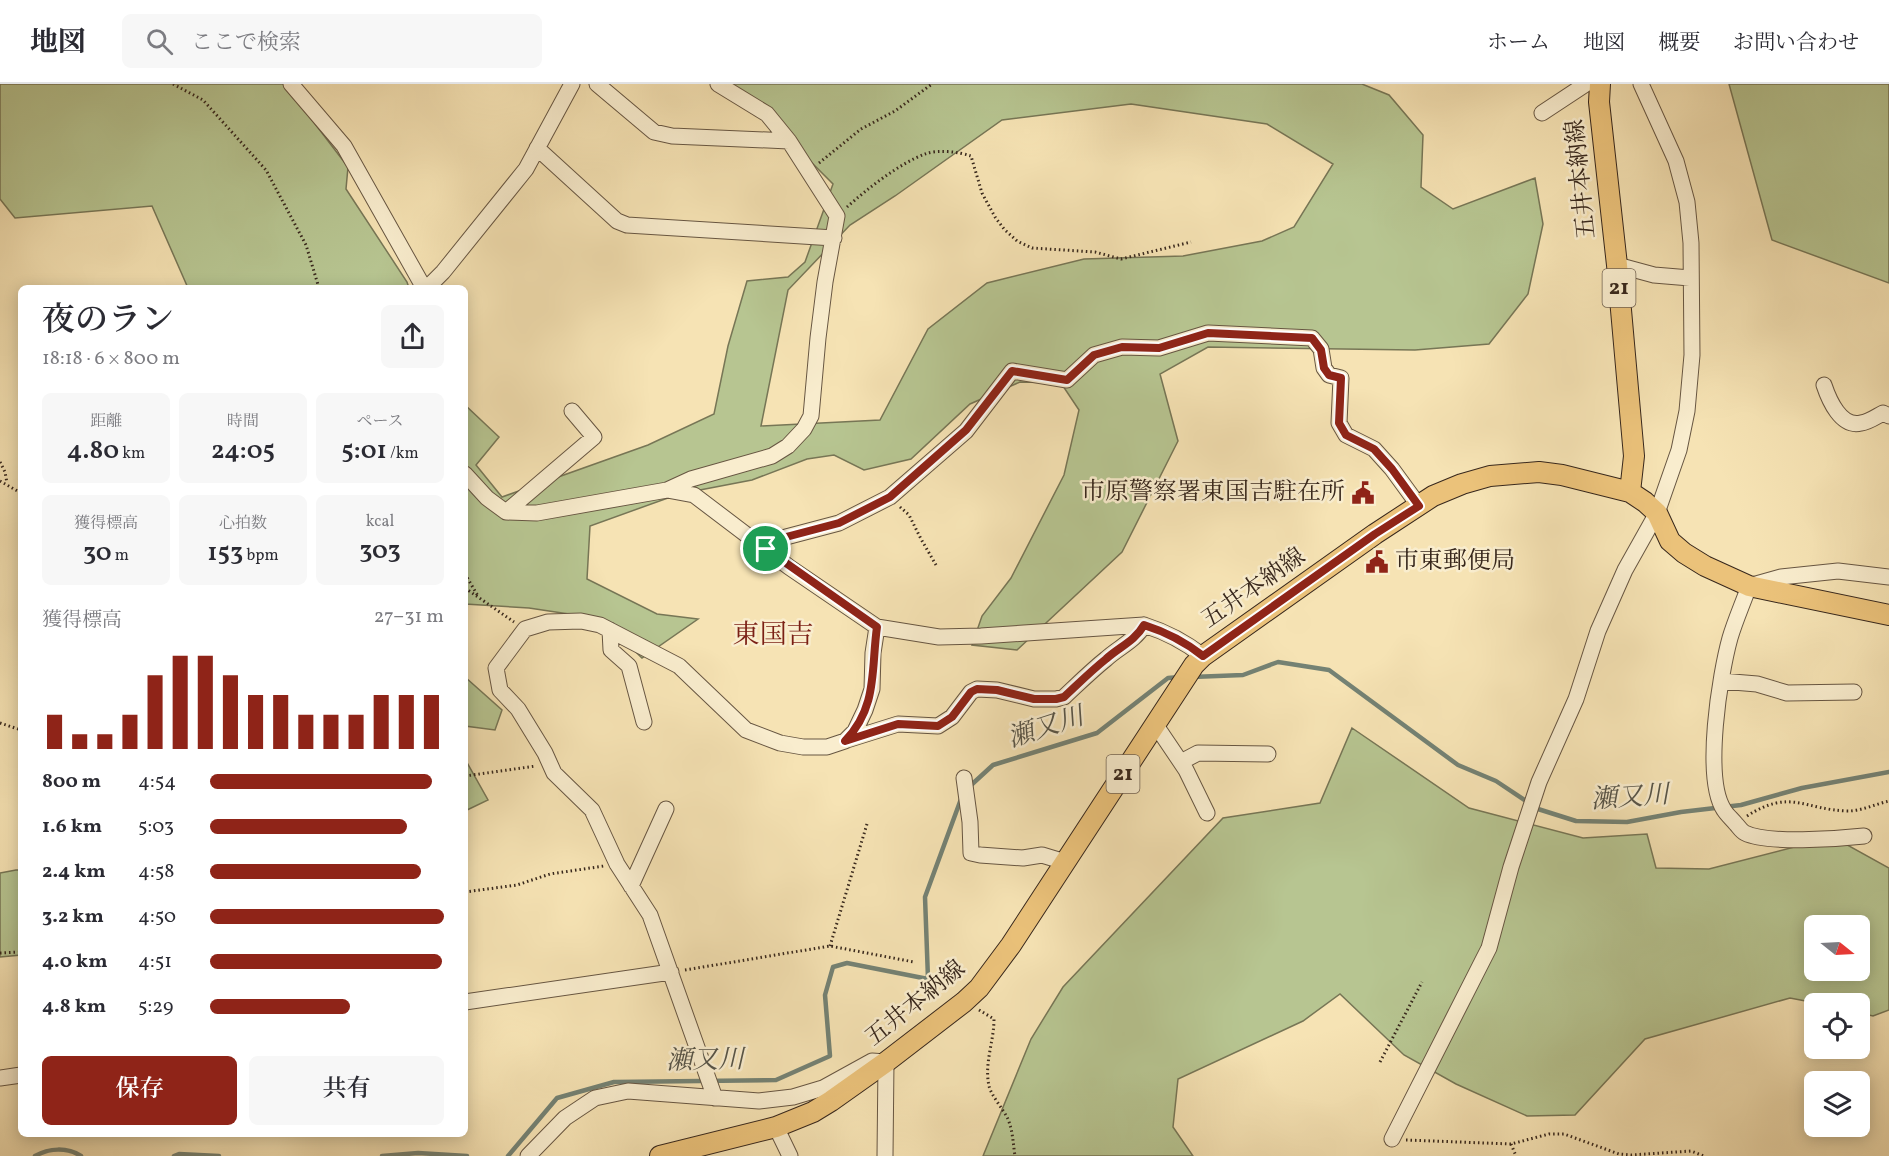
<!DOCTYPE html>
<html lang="ja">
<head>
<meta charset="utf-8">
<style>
	:root { --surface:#fff; --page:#f7f7f7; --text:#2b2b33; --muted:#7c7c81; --line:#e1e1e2; --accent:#8f2418 }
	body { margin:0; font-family:Vollkorn,"Noto Serif JP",serif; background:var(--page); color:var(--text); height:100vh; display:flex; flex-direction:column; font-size:22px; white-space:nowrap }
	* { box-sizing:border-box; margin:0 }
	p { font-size:20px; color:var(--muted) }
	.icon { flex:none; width:33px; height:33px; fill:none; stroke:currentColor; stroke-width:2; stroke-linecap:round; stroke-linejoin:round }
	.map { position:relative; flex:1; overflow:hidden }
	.side { position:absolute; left:18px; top:201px; width:450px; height:852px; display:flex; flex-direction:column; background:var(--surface); border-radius:9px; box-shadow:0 3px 15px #0003 }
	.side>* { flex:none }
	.needle { width:39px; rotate:108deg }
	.controls { position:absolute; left:1804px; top:831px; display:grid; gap:12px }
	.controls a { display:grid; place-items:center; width:66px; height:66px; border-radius:9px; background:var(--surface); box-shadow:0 3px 15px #0003; font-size:30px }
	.pin { position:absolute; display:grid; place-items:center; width:51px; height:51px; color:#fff; margin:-26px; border:3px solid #fff; border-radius:50%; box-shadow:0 2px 6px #0007 }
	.round { display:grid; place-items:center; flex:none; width:63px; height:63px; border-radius:9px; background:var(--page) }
	.summary { display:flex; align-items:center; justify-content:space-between; height:102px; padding:0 24px }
	h1 { font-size:33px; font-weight:600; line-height:45px }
	.stats { display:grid; grid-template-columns:repeat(3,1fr); gap:9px; height:102px; padding:6px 24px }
	.stats div { display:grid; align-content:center; border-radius:9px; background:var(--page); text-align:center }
	.stats b { font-size:26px; font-weight:600 }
	.stats small { font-size:16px; font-weight:400 }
	.stats p { font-size:16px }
	.chart { height:168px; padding:12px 24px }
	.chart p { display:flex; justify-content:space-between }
	.chart svg { width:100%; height:108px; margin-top:6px; stroke:var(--accent); stroke-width:6 }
	.cta { display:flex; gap:12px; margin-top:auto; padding:12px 24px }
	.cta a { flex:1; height:69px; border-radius:9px; background:var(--accent); color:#fff; font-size:24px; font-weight:600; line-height:69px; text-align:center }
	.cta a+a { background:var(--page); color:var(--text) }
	ul { padding:0 24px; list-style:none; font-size:20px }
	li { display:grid; grid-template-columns:96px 72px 1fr; align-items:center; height:45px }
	li i { height:15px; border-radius:8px; background:var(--accent) }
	header { display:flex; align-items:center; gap:36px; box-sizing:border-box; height:84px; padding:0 30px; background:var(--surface); border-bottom:2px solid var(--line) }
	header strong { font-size:28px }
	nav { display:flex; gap:33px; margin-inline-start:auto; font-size:21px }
	.search { width:420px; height:54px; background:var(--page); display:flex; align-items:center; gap:15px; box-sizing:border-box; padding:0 21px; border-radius:9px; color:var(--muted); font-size:22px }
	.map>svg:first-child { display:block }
	.green { fill:#b7c591; stroke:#777656; stroke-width:1.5; fill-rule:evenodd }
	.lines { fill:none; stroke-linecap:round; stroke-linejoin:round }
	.stream { stroke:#748274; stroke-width:4.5 }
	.minor-casing { stroke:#675642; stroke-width:17 }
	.major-casing { stroke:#37271c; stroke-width:22 }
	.path { stroke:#37271c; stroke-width:3; stroke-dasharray:1.5 3; stroke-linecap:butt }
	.minor { stroke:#f9edce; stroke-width:15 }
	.major { stroke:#ebc27a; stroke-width:20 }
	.route-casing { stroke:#fff; stroke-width:12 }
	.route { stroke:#8f2418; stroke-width:8 }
	.labels { text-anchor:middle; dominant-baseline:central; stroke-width:5; stroke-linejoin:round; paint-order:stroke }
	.shield { fill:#f9edce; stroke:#716251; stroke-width:1.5 }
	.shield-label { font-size:22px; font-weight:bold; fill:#37271c }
	.street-label { font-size:24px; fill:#37271c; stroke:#f9edce }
	.poi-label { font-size:24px; fill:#37271c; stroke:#f9edce; text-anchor:end }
	.water-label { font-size:26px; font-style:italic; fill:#565448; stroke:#f9edce }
	.quarter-label { font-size:27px; fill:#7a1f14; stroke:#f9edce }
</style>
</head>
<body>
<header>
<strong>地図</strong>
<div class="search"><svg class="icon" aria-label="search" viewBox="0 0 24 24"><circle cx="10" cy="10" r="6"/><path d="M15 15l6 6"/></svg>ここで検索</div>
<nav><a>ホーム</a><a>地図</a><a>概要</a><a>お問い合わせ</a></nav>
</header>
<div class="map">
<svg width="1889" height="1072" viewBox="0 0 1889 1072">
	<rect width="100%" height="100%" fill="#f6e3b4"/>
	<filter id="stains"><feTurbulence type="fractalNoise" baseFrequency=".00333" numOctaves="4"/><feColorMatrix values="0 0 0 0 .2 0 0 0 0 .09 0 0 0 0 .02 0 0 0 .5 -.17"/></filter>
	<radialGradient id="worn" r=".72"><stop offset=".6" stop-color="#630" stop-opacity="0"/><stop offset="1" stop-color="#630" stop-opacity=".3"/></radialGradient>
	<!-- green -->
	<path class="green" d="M0,0H293L306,28L348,83L346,105L407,198L409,204H188L152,122L15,134L0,115Z
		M730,0H1362L1389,11L1423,51L1421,103L1453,125L1535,94L1543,140L1528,210L1489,260L1415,266L1208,263L1160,290L1178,357L1122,468L1017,566L972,561L982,532L1011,494L1064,391L1079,326L1061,299L1020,298L970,320L911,375L864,386L834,371L807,375L752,396L679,410L590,442L587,495L657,530L698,535L642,574L602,535L529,524L465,520V321L499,353L476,381L502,413L648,361L714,330L728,262L747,197L788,193L805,178L833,100L735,2ZM1131,20L1267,40L1333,80L1294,143L1262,157L1183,172L1084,175L987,199L928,245L880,336L761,342L788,206L850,141L895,112L1002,36Z
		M1729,0H1889V199L1772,156Z
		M465,593L502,626L495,646L465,642Z
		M1352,644L1469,724L1583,754L1647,750L1656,784L1709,785L1833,753L1889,784V926L1873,932L1860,929V920L1816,919L1790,914L1645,955L1575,1031L1527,1032L1456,1000L1404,971L1340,910L1303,937L1178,995L1173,1043L1193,1072H983L1031,955L1063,903L1223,734L1320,719ZM1815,842H1860V886H1815Z
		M465,675L488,716L465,727Z
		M16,786H21V871L0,873V789Z"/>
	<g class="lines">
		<!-- stream -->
		<path class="stream" d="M1192,593L1243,591L1278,578L1329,586L1458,681L1496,697L1538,725L1576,737L1627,738L1681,728L1741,721L1802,704L1889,688
			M969,703L993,681L1097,649L1168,594L1180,593
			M35,1072C49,1064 67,1063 81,1072
			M174,1072L179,1070L219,1072
			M382,1072L418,1069L467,1072
			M508,1072L557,1014L614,998L776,996L830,972L825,911L833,883L847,879L928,895L925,813L961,715"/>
		<!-- minor casing -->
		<g class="minor-casing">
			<path id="minor" d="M291,0L344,62L424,204
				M597,0L654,48L672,52L789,57
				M1542,29L1586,0
				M537,64L617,137L627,141L834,154
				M1617,181L1654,191L1690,194
				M427,204L443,188L526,85L572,0
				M1824,301C1829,316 1841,344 1861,339C1869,338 1877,332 1883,329L1889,332
				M465,390L487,414L506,428L537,429L667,406L691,395L772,372L788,362L804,345L811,332L818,254L825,198L837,132L789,57L767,30L718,0
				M667,406L694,411L789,483L877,543L939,553L981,552L1144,541C1166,548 1184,557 1203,572
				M506,428L594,353L572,327
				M766,466L786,453L839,439L890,413L966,347L1012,287L1067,296L1094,271L1122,263L1159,264L1208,249L1312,254L1321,265L1324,284L1329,291L1341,294L1339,339L1346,351L1374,365L1392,385L1419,422
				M610,546L611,566L629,582L644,638
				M1721,597L1757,600L1787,609L1854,608
				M1155,640L1186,686L1207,729
				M847,656L898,640L938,642L952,633L971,608L977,605L997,606L1034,615H1056L1064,613C1078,600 1091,587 1106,575C1119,563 1135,557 1144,541
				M1181,678L1198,669L1268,670
				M964,694L970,738L971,769L980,771L1023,774L1042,771L1065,778
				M1864,752C1837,755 1767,760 1745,749C1741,747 1739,743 1736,740C1732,735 1727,731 1724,726C1703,694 1720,590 1730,554C1735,537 1743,519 1749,502L1781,493L1838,487L1889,493
				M631,802L666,725
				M465,918L671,888
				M0,994L21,991
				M715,1014L650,831L617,780L592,726L554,689L545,669L518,625L500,606L496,584L525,545L548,538L581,537L600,541L679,582L746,646L780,659L803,663H827L845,657L855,647L865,626L872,605L873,569L877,543
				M776,1043L790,1072
				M1392,1055L1489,864L1511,783L1539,698L1576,615L1598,547L1625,486L1657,429L1679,366L1687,327L1692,271L1691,159L1687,118L1676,77L1641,0
				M528,1072L565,1034L595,1014L628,1007L759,1017L793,1013L823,1004L872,977L886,978L885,1072"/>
		</g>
		<!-- major casing -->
		<g class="major-casing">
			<path id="major" d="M1600,0L1599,18L1617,181L1634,372L1630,408
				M660,1072L776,1043L813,1028L831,1017L886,978L964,918L979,904L1011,861L1194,581L1203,572L1375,450L1433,412L1462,400L1490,392L1539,388L1562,391L1630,408L1645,418L1657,429L1670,457L1684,469L1705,482L1749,502L1889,531"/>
		</g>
		<!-- path -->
		<path class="path" d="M173,0L203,16L266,86L306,161L319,204
			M819,79L861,45L895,27L932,0
			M847,123C867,105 900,79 925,70C938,65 959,68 971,72L982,109L995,133L1004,145L1017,157L1032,164L1095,168L1121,175L1191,158
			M0,378L5,388L7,399
			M0,397L21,409
			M900,423L909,431L921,455L936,481
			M465,490L478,512
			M465,504L514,538
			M0,639L21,646
			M465,692L536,682
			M1747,732C1791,704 1804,726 1848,727C1861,727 1876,720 1889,717
			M465,808L517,801L550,790L604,782
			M830,862L867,740
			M0,869L21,868
			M685,886L830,862L914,878
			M979,926L994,935C994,958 984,979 989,1002C991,1011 1003,1025 1008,1035C1013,1048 1013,1059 1015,1072
			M1380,978L1422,898
			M1406,1056L1511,1060L1549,1050H1564L1619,1070L1631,1071L1691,1067L1704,1072
			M1511,1060L1516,1072"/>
		<!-- minor -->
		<use href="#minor" class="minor"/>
		<!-- major -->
		<use href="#major" class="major"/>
	</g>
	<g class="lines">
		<!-- route casing -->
		<g class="route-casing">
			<path id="route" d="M1208,249L1312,254L1321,266L1324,284L1329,291L1341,294L1339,339L1346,351L1374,365L1392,385L1419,422L1375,450L1203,572C1184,557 1166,548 1144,541C1135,557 1119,563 1106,575C1091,587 1078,600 1064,613L1056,615H1034L997,606L977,605L971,608L952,633L938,642L898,640L845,657C878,623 871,585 877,543L766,465L786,453L839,439L890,413L966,346L1012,287L1067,296L1094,271L1122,263L1159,264Z"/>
		</g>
		<!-- route -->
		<use href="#route" class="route"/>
	</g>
	<!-- icons -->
	<defs>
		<g id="civic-bare" transform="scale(1.8)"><path d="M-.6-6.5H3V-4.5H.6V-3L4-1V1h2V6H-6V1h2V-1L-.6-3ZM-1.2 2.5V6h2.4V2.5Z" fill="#8f2418" stroke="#f9edce" stroke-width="2.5" paint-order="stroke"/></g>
	</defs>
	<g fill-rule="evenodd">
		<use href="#civic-bare" x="1363" y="409"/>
		<use href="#civic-bare" x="1377" y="478"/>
	</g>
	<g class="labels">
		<!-- shield labels -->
		<g class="shield">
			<rect x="1602.5" y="185" width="33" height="38" rx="4.5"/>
			<rect x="1106.5" y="671" width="33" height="38" rx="4.5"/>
		</g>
		<g class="shield-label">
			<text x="1619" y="204">21</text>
			<text x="1123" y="690">21</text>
		</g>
		<!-- street labels -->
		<g class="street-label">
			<text transform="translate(1582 95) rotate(-96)">五井本納線</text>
			<text transform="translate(1254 505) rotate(-35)">五井本納線</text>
			<text transform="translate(916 920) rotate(-39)">五井本納線</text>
		</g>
		<!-- poi labels -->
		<g class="poi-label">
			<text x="1345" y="409">市原警察署東国吉駐在所</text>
			<text x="1395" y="478" text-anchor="start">市東郵便局</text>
		</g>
		<!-- water labels -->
		<g class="water-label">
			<text transform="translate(1046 644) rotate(-18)">瀬又川</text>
			<text transform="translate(1630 714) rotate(-4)">瀬又川</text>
			<text transform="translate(705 977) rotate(-1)">瀬又川</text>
		</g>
		<!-- quarter labels -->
		<g class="quarter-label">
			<text x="773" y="552">東国吉</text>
		</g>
	</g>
	<rect width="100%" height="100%" filter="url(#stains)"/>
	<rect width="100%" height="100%" fill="url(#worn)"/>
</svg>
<div class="controls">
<a><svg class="needle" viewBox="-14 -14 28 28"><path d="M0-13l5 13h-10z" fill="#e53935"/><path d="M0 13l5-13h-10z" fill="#7c7c81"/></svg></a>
<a><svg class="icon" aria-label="locate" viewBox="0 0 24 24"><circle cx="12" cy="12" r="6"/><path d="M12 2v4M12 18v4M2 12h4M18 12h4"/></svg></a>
<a><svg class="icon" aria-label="layers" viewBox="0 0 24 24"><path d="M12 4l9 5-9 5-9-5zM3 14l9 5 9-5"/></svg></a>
</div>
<div class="pin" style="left:766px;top:465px;background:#1e9e55"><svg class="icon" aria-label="arrive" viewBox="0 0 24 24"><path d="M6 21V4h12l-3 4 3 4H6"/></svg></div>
<section class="side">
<div class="summary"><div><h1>夜のラン</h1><p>18:18 · 6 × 800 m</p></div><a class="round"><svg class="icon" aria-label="share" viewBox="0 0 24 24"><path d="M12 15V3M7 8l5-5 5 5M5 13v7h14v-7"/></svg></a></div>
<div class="stats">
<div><p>距離</p><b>4.80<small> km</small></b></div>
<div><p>時間</p><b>24:05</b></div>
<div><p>ペース</p><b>5:01<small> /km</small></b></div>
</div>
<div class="stats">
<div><p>獲得標高</p><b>30<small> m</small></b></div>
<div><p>心拍数</p><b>153<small> bpm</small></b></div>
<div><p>kcal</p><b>303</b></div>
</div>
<div class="chart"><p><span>獲得標高</span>27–31 m</p>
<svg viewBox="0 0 160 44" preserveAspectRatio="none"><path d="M5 44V30M15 44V38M25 44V38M35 44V30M45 44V14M55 44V6M65 44V6M75 44V14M85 44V22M95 44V22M105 44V30M115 44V30M125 44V30M135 44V22M145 44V22M155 44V22"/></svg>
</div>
<ul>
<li><b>800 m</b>4:54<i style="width:95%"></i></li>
<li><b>1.6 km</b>5:03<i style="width:84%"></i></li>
<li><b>2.4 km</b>4:58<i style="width:90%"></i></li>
<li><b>3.2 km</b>4:50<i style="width:100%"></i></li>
<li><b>4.0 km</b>4:51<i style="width:99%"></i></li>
<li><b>4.8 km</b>5:29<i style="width:60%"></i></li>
</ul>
<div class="cta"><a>保存</a><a>共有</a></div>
</section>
</div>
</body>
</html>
